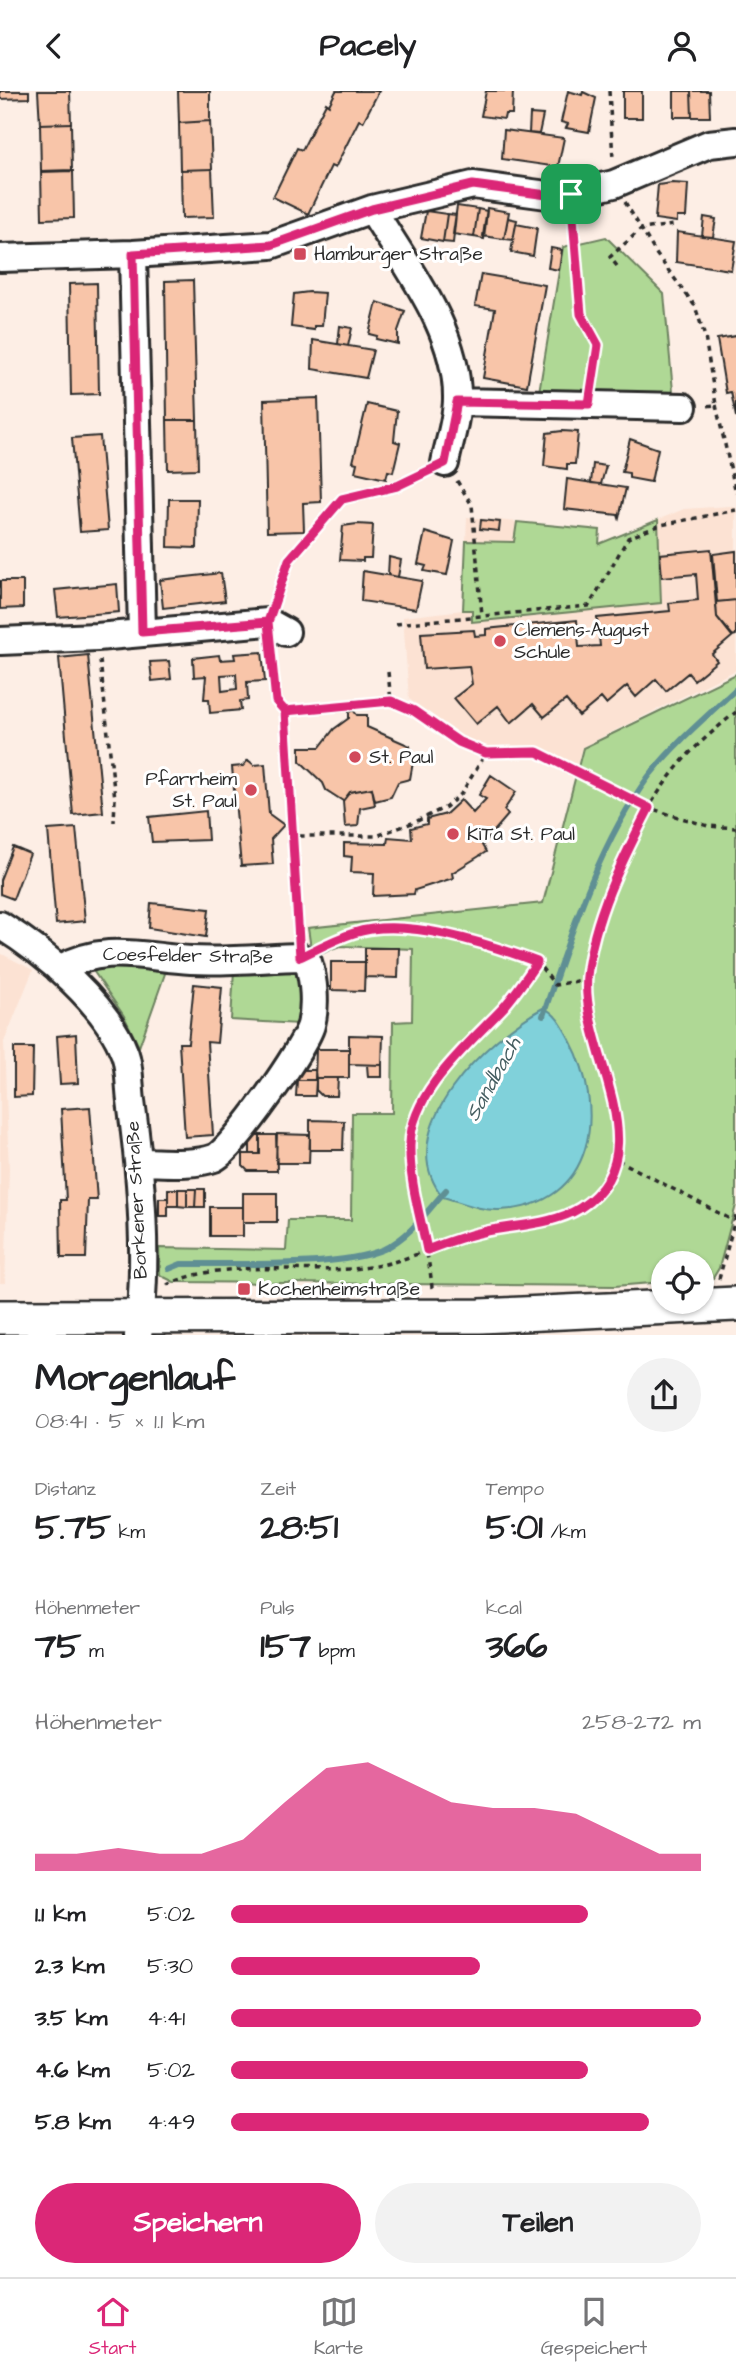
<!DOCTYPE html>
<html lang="de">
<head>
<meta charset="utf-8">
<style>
	:root { --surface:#fff; --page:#f2f2f2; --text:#202124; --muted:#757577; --line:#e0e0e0; --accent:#db2777 }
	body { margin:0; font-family:"Architects Daughter",sans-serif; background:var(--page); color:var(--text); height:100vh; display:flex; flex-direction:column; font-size:26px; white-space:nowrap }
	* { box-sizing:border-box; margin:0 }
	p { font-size:23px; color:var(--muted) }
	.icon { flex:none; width:38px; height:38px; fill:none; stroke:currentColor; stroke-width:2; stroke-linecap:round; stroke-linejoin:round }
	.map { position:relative; height:1244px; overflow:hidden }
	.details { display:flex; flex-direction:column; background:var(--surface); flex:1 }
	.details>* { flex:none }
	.fabs { position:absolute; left:651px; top:1160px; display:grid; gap:14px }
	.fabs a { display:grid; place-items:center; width:63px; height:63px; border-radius:50%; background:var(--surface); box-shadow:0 2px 5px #0004; font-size:35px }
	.pin { position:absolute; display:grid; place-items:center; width:60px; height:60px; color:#fff; margin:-30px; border-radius:14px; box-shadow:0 4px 10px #0006 }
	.round { display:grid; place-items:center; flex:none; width:74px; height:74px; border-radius:37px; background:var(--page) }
	.head { display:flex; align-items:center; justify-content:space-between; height:119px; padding:0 35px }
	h1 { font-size:38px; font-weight:700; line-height:52px }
	.metrics { display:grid; grid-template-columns:repeat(3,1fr); gap:10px; height:119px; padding:7px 35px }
	.metrics div { display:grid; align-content:center }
	.metrics b { font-size:35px; font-weight:700 }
	.metrics small { font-size:19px; font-weight:400 }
	.metrics p { font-size:19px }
	.chart { height:196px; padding:14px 35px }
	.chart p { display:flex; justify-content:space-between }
	.chart svg { width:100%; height:126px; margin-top:7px; fill:var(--accent); opacity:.7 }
	.action { display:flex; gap:14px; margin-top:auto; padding:14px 35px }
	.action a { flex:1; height:80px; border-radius:42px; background:var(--accent); color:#fff; font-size:28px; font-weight:700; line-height:80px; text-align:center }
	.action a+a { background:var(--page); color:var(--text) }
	ul { padding:0 35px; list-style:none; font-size:23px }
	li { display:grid; grid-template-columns:112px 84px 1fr; align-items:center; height:52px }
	li i { height:18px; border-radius:9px; background:var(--accent) }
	header { display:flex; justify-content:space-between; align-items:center; height:91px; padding:0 35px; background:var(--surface); font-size:32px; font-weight:700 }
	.menu { display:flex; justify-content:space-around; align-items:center; height:98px; border-top:2px solid var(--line); background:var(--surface); font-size:19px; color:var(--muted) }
	.menu a { display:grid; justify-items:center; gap:4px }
	.menu .active { color:var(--accent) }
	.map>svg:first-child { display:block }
	.built { fill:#fce2d3 }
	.green { fill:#afd895; stroke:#6d8260; stroke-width:2 }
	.water { fill:#80d1da; stroke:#5e8f94; stroke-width:2 }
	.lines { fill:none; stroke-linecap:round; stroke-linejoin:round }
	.stream { stroke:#5e8f94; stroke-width:6 }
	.building { fill:#f8c5a9; stroke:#2b2b2b; stroke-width:2; fill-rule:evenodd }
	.minor-casing { stroke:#2b2b2b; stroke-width:32 }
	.major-casing { stroke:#2b2b2b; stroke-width:38 }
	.path { stroke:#2b2b2b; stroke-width:3.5; stroke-dasharray:5 5; stroke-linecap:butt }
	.minor { stroke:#fff; stroke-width:26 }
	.major { stroke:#fff; stroke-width:33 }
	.route-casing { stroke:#fff; stroke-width:14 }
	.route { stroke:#db2777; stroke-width:9 }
	.poi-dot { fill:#d1495b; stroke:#fff; stroke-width:2.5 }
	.labels { text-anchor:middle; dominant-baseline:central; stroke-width:6; stroke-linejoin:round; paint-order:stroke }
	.poi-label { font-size:19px; fill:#2b2b2b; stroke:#fff; text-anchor:start }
	.street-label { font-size:19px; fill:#2b2b2b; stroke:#fff }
	.water-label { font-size:21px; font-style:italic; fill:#445d60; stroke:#fff }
</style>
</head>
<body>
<header><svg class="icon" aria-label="back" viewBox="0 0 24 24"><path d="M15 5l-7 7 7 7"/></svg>Pacely<svg class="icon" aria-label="person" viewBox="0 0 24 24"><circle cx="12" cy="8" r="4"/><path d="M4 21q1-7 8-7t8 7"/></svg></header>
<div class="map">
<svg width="736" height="1245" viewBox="0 0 736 1245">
	<rect width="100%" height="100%" fill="#fdeee5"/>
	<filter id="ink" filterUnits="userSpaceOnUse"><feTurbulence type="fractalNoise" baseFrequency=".0143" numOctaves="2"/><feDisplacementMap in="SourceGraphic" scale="14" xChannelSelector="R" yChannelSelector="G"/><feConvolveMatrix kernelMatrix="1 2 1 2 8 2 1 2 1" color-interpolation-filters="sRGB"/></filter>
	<g filter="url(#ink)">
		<!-- built -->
		<path class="built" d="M730,415L736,417V579L582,656L577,674L538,655L486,656L463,646L409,608L403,526L463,519L467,426L600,439L599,453L684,418Z
			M0,862L33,879L4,951L9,1078L5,1192H0Z"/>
		<!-- green -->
		<path class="green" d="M606,146L664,203L674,311L538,307L563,156Z
			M658,429L661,512L472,531V519H463L466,450L514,451L517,431L600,439L599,453Z
			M736,583V1114L719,1177L713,1187L702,1188V1172H663V1191L615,1195L174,1191L160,1184L159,1157L286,1159L288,1129H351L352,1022H392L393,931L412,930L413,858L340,855L312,865L308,837L543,812L583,657Z
			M97,871L167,877L139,956L124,925L92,878Z
			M290,877L299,880L301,921L299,933L231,929L234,879Z"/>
		<!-- water -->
		<path class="water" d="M543,917C556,921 564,938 570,949C607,1018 596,1115 500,1119C481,1120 461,1111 443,1106C388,1039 489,946 543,917Z"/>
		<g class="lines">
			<!-- stream -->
			<path class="stream" d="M543,925C570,845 598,754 649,685C674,653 706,626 736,598
				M169,1178L181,1173C234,1172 338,1178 384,1158C411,1145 427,1120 446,1099"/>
		</g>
		<!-- building -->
		<path class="building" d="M0,0H29V7L0,8Z
			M38,0H70L71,32L40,33Z
			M178,0H210V30L179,32Z
			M336,0H379L363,31L359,29L335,77L331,75L308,123L273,106L297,57L302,59L326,12L329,14Z
			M486,0H513L512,23H505L504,28L481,25Z
			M568,0L582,4L583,1L596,7L589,41L566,37L568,33L561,31Z
			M623,0H642V27H623Z
			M674,0H691L692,26H674Z
			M691,0H709L710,26H692Z
			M530,23L543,24L539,43L529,42Z
			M210,30L212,78L180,79L179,32Z
			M71,32L72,79L41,80L40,33Z
			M504,39L564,47L558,76L502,68Z
			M212,78L214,126L182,127L181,79Z
			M73,80L74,127L42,128L41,81Z
			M672,92L688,93L686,126H677V131L655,128L658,94Z
			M457,115L478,118L474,146L453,143Z
			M487,117L509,121L504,148L483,145Z
			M478,118L487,120L484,148L474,146Z
			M426,120L447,123L443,151L421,147Z
			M447,123L456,124L453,152L443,151Z
			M704,126L716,128L713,146L702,145Z
			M508,127L517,129L513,149L504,148Z
			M516,133L537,137L533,165L511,161Z
			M677,141L736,150L731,179L676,171Z
			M551,157L562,159L559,179L548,177Z
			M481,183L545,194L527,295L483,287L495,218L475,215Z
			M193,189L197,329H167L165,190Z
			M97,192L99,303L71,304L69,193Z
			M309,201L325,202L322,235H314V239L291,236L294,203Z
			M377,211L405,220L398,240V253L376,248L377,245L369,243Z
			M340,235L352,237L348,255L338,253Z
			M736,245V326L731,301L726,302L717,248Z
			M313,249L373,259L366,287L312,278Z
			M318,307L321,411L303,412L304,440L267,441L264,309Z
			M367,313L397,320L394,350L400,352L393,381L388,380L386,388L355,381L357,372L353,371Z
			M167,329H197L198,378L168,379Z
			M562,340L578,341L575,373H567V378L544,375L547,342Z
			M100,345L108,439L80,441L72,347Z
			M630,348L658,358L651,391L629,387V382L622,381Z
			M593,373L606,375L601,393L591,392Z
			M567,388L626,397L619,427L618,424L564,418Z
			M169,408H198L197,457L168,456Z
			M481,429L500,431L499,440L480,438Z
			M357,433L373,434L371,467H363V470L340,469L343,435Z
			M425,441L454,450L447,484L424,480L426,475L418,473Z
			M711,458L717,526L733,545L712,563L717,570L694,589L688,582L666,600L656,588L636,606L627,595L606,613L601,607L579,625L566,609L544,626L533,613L511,632L498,615L476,633L454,607L472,593L469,575L424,578L421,542L474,539L475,545L486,544V538L577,529L579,556L600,555L597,527L670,520L669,512L698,509L696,483L662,486L660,463Z
			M736,460V509L717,511L713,463Z
			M389,466L401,469L398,486L388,484Z
			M363,480L422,490L416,518L361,510Z
			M221,482L225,510L163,517L160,489Z
			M0,490H23V517L0,518Z
			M117,493L119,521L58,526L55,499Z
			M736,509V544L732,545L717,526L716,511Z
			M262,561L265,590L247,591L248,609L240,610L241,619L210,622L209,608H204L206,585L194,586L193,567L219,564L220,569L235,568L234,563ZM236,583L237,598L222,600L221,584Z
			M88,564L103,721L73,724L59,567Z
			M169,570L171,588L152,590L150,571Z
			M353,619L357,624H367V636L410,655L413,671L410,688L398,691L391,706L375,710L372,697L350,701L343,710L326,699L323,692L300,670V656H320L334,638L349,627V621Z
			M248,669L254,674L265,673L269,723L284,734L271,748L273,773L241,775L232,676L243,675Z
			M491,684L516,701L504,719L508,724L482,754L486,761L452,782L453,787L415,799L414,803L373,805L374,782L351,781L352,766L344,765V752L387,753L388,746L412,748L411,737L427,733V728L446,723L461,709L473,722L486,708L479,704Z
			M372,697L375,714L360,717L358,735L345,736L343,710L350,701Z
			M206,720L208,749L152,751L149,726Z
			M76,737L85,830L56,833L48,739Z
			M13,756L30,763L13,808L0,803V789Z
			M151,812L209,818L206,846L149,837Z
			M365,857H399L398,887L365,886Z
			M331,871H365L364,900L331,899Z
			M194,893L222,896L217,952L207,951L213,1044L185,1046L179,952H188Z
			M76,943L78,992L60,993L57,945Z
			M349,944L383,945L382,974L349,973Z
			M14,957H33L32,1005L14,1006Z
			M316,958H349V987H315Z
			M367,974H382V986H368Z
			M297,979H315L316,989H297Z
			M316,987H338L337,1005H322L316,999Z
			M297,989H316L315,1005H296Z
			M90,1016L97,1109H88L86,1167H61L60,1109H66L61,1018Z
			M310,1029L344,1030L343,1059H310Z
			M277,1043L310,1044L309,1072H276Z
			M260,1044H276L277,1080H248L243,1075V1063H260Z
			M250,1045H260V1063H250Z
			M168,1098H178V1115H168Z
			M178,1098H187V1116L178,1115Z
			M187,1098H196L195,1116H187Z
			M196,1098H205V1116H195Z
			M243,1102H277V1131H243Z
			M159,1107H168V1125H159Z
			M210,1116H243V1145H210Z"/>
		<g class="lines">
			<!-- minor casing -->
			<g class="minor-casing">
				<path id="minor" d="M372,118C406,175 458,239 457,308C457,329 449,351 445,372
					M133,163L142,541
					M0,167L133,163L271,154L372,118L473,94L547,104L571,103L614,93L709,53L736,50
					M457,311L683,316
					M0,550L97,546L268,531L286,541
					M0,834C45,862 106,912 125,963C130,977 129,996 131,1010C141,1084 149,1171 138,1245
					M59,878C104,852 142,866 191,869C227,871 264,867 300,866L308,871C314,889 316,915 311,934C305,956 233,1059 214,1067C192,1075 162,1071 139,1071"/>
			</g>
			<!-- major casing -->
			<g class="major-casing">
				<path id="major" d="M0,1226L480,1225L736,1213"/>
			</g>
			<!-- path -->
			<path class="path" d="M609,0L613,68
				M625,111L657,164L695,215L705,246L716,314L706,315
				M572,126L581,223L598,254L592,292
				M617,175L610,166L641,138L674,134
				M716,314L736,402
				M457,390L472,414L482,524
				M275,509L289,469L342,408L397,395L424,382
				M396,533L589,515L628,447L661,434L736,419
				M271,557L276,610L285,620L391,610
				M100,569L115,708L114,731
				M388,581L391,610L413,620L459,651L486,662L537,661L649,717L708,735L736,737
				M285,620L295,745H376L415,731L446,716L461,703L486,662
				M295,745L292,763L298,844
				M322,856L364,839L426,841L491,854L537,871L555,894L587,888
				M618,1069L734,1130
				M719,1188L736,1125
				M167,1194C226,1166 299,1184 362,1177C403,1173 440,1152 479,1142C511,1133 547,1134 578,1118C602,1106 617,1080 619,1054C615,1006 593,962 589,914C581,835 633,726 685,667C700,651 719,635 736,621
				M432,1197C429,1158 415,1120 411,1081C404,1007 456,966 502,919C515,904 526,887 537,871"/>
			<!-- minor -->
			<use href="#minor" class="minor"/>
			<!-- major -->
			<use href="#major" class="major"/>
		</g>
	</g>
	<g class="lines" filter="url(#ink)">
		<!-- route casing -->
		<g class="route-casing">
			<path id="route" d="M571,103L547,104L473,94L372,118L271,154L133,163L142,541L268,531L276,610L285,620L300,866C317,858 335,848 354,842C404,825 489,853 537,871C526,887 515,904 502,918C468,954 412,1000 410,1053C409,1089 420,1124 427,1159C445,1152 464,1145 483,1141C513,1134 553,1134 580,1117C664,1063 580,961 587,885C594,824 622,770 649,717L537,661L486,662L459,651L414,620L391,610L285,620L276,610L268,531L289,469L342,408L397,395L445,372L457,311L589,313L598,254L581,223L571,103"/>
		</g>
		<!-- route -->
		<use href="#route" class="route"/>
	</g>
	<!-- markers -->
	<g class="poi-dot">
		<rect x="293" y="156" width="14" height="14" rx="3.5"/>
		<circle cx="500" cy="550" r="7"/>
		<circle cx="355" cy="666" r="7"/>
		<circle cx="251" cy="699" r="7"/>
		<circle cx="453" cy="743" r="7"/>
		<rect x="237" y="1191" width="14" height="14" rx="3.5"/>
	</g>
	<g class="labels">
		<!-- poi labels -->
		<g class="poi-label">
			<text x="314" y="163">Hamburger Straße</text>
			<text x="514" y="539">Clemens-August<tspan x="514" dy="22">Schule</tspan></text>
			<text x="369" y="666">St. Paul</text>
			<text x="237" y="688" text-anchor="end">Pfarrheim<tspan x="237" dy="22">St. Paul</tspan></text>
			<text x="467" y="743">KiTa St. Paul</text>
			<text x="258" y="1198">Kochenheimstraße</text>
		</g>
		<!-- street labels -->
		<g class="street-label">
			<text transform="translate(188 865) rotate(1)">Coesfelder Straße</text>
			<text transform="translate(137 1109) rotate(-93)">Borkener Straße</text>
		</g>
		<!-- water labels -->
		<g class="water-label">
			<text transform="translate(493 988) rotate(-61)">Sandbach</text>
		</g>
	</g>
</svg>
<div class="fabs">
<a><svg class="icon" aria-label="locate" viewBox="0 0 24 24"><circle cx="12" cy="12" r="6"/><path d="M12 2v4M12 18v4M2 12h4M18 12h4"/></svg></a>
</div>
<div class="pin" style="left:571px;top:103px;background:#1e9e55"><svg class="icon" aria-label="arrive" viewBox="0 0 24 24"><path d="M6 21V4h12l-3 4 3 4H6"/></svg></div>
</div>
<section class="details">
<div class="head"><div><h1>Morgenlauf</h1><p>08:41 · 5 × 1.1 km</p></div><a class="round"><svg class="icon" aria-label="share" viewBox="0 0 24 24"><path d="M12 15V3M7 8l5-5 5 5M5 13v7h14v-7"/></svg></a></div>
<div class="metrics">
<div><p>Distanz</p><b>5.75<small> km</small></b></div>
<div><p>Zeit</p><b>28:51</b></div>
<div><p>Tempo</p><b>5:01<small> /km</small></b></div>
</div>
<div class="metrics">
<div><p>Höhenmeter</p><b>75<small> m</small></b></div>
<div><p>Puls</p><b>157<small> bpm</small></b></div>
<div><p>kcal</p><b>366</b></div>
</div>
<div class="chart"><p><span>Höhenmeter</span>258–272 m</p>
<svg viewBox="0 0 160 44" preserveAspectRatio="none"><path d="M0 44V38L10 38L20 36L30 38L40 38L50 33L60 20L70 8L80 6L90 13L100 20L110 22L120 22L130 24L140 31L150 38L160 38V44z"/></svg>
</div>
<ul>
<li><b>1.1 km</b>5:02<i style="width:76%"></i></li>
<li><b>2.3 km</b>5:30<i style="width:53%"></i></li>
<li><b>3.5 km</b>4:41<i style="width:100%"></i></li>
<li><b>4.6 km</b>5:02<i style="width:76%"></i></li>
<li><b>5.8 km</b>4:49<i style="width:89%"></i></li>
</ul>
<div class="action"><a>Speichern</a><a>Teilen</a></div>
</section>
<nav class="menu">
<a class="active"><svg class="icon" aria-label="home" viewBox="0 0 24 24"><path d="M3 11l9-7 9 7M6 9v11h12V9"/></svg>Start</a>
<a><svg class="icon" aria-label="map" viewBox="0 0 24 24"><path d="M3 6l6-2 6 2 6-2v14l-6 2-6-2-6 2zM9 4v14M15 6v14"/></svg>Karte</a>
<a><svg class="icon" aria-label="saved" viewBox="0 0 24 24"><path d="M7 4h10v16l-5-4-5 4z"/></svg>Gespeichert</a>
</nav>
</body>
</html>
